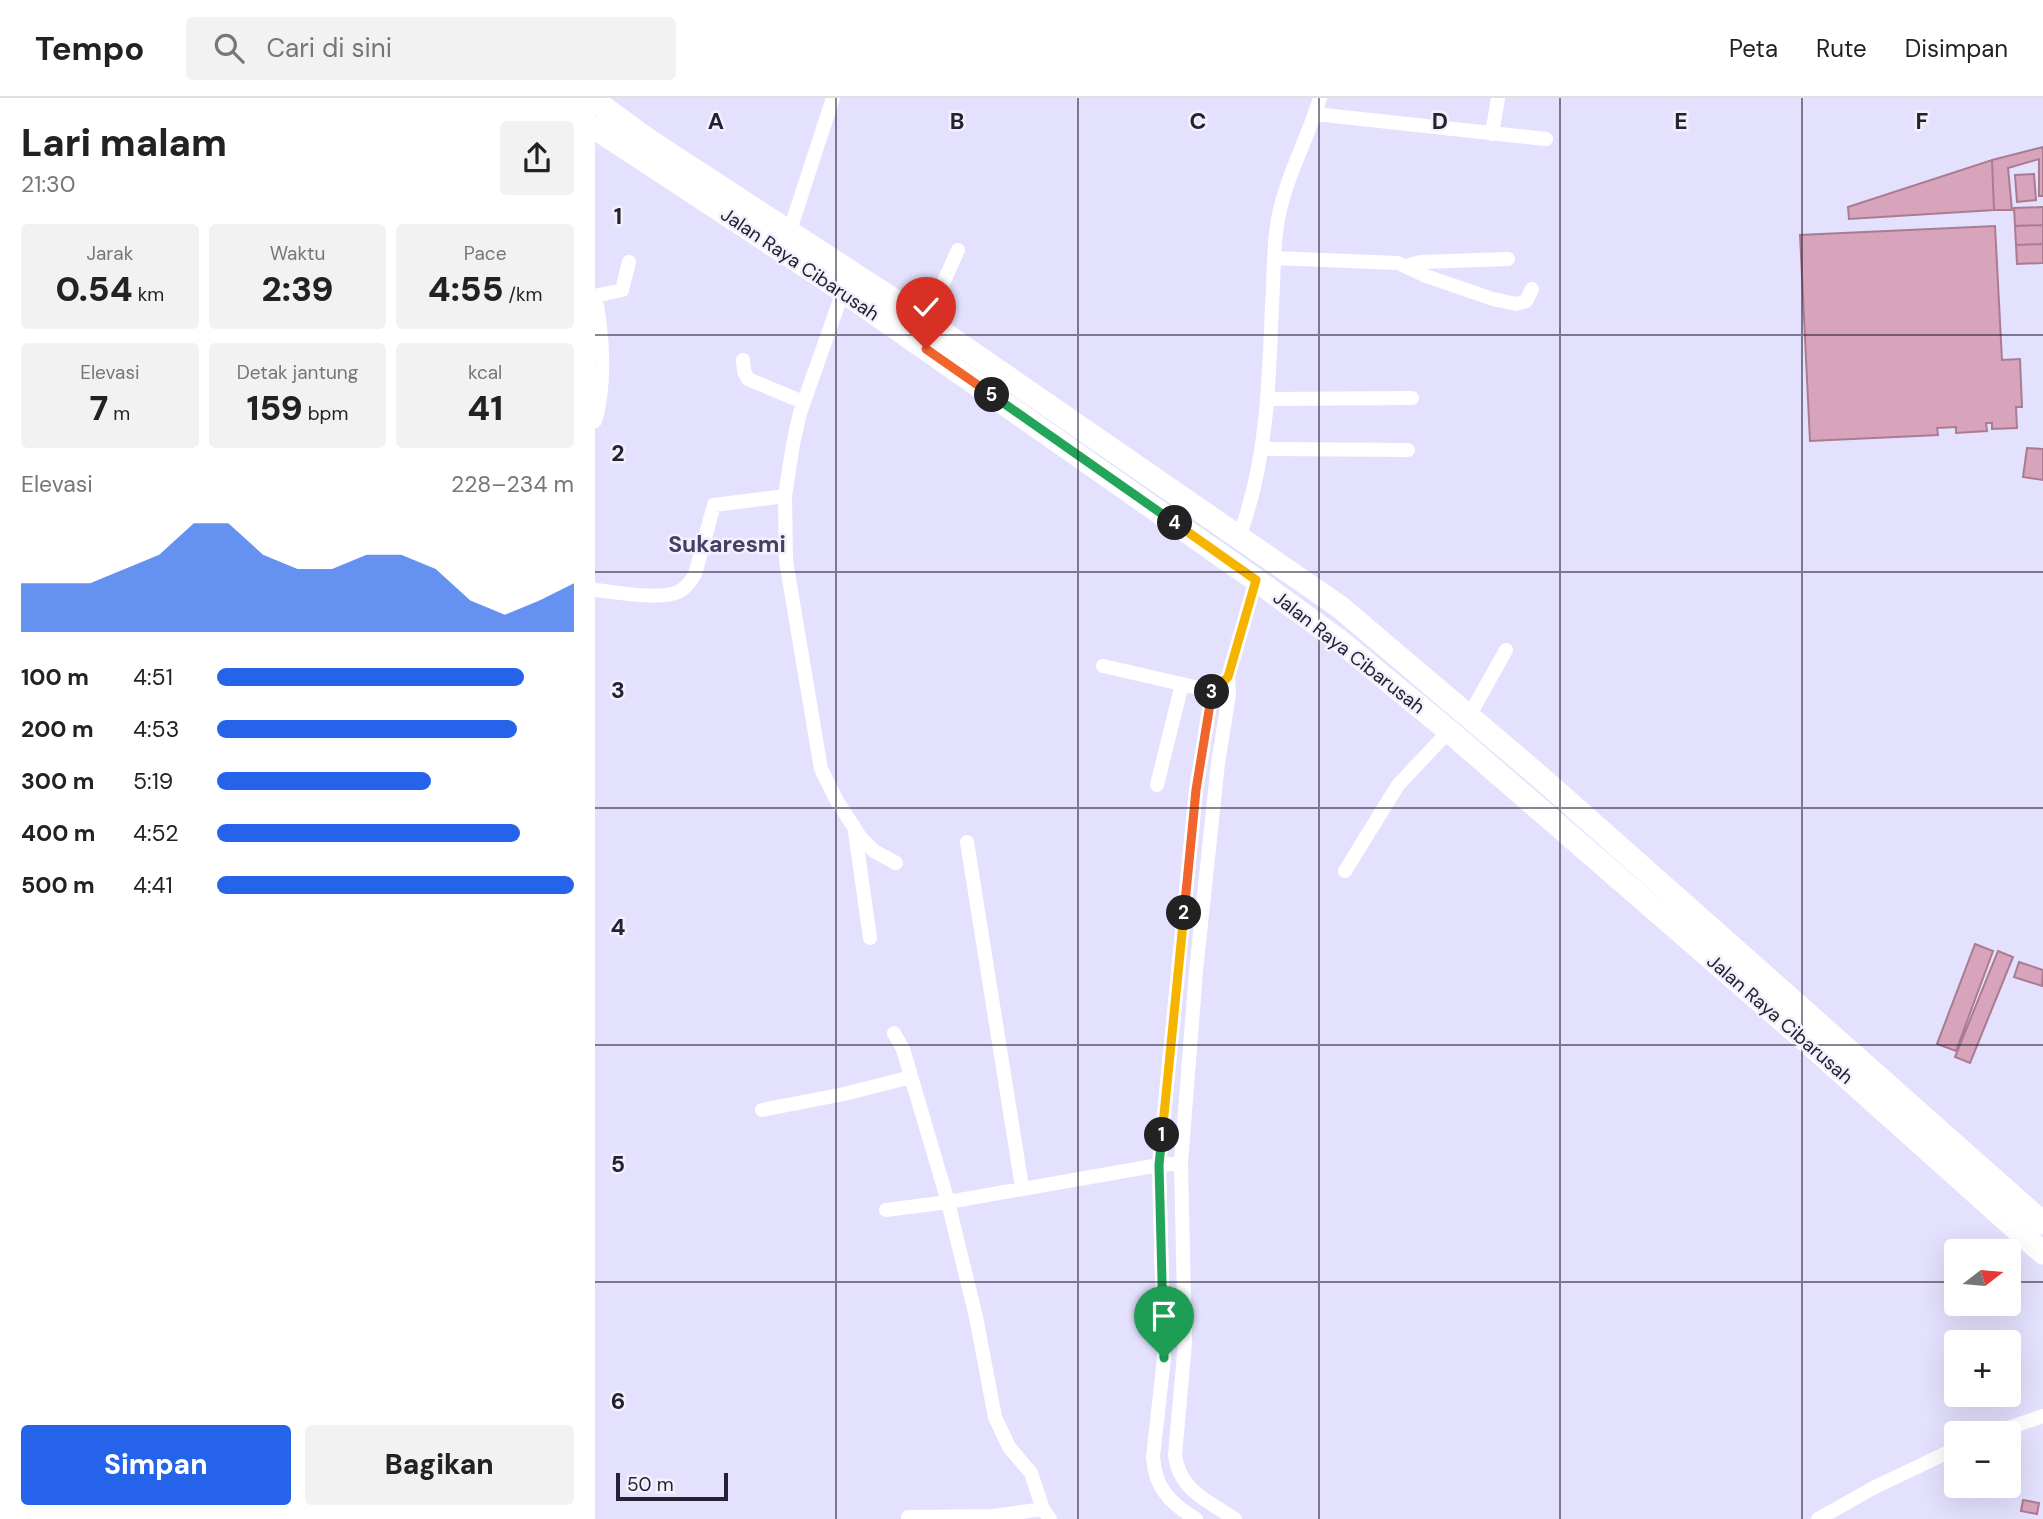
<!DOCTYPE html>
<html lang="id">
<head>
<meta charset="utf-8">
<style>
	:root { --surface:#fff; --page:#f2f2f2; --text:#222; --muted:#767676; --line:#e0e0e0; --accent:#2563eb }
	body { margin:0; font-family:"DM Sans",sans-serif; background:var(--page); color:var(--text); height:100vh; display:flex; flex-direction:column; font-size:26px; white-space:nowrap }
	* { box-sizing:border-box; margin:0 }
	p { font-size:23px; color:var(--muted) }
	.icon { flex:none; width:38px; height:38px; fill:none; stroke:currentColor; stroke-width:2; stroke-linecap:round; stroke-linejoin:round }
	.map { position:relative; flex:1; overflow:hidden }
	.sheet { display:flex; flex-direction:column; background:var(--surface); width:595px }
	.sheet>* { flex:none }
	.needle { width:46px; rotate:74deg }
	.controls { position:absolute; left:1349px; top:1141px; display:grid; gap:14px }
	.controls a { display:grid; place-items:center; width:77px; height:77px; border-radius:7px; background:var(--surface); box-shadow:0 7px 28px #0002; font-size:35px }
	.scale { position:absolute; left:21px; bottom:18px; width:112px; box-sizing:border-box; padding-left:7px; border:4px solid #242133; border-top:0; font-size:19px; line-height:24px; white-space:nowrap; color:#242133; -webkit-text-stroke:5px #f2f1fb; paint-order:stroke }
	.pin { position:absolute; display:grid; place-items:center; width:60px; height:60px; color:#fff; margin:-72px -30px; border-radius:50% 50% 50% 0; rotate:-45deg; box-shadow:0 0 7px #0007 }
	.pin .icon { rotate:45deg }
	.km { position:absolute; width:35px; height:35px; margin:-18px; border-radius:50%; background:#222; color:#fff; font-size:19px; line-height:35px; text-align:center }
	.round { display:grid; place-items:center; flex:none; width:74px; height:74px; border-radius:7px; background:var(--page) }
	.summary { display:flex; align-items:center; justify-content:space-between; height:119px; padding:0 21px }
	h1 { font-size:38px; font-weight:800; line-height:52px }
	.metrics { display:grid; grid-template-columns:repeat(3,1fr); gap:10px; height:119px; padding:7px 21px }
	.metrics div { display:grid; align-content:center; border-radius:7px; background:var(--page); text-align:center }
	.metrics b { font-size:35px; font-weight:800 }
	.metrics small { font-size:19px; font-weight:400 }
	.metrics p { font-size:19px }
	.chart { height:196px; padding:14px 21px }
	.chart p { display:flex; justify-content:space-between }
	.chart svg { width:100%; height:126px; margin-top:7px; fill:var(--accent); opacity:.7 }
	.button { display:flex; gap:14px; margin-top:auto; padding:14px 21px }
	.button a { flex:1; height:80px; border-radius:7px; background:var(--accent); color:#fff; font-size:28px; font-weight:800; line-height:80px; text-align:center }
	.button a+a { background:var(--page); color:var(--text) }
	ul { padding:0 21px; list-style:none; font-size:23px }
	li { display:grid; grid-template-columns:112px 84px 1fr; align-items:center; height:52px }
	li i { height:18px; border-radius:9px; background:var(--accent) }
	header { display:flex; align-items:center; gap:42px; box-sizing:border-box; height:98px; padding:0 35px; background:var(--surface); border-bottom:2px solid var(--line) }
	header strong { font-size:33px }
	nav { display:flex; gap:38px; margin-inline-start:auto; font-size:24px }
	.search { width:490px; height:63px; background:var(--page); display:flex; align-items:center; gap:18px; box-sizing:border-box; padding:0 24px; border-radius:7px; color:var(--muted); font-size:26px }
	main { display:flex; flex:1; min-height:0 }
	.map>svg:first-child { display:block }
	.building { fill:#d7a4bb; stroke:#ab7b91; stroke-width:2 }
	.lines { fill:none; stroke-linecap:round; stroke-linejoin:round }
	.minor { stroke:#fff; stroke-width:14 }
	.primary { stroke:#fff; stroke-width:23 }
	.split-1-casing { stroke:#fff; stroke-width:14 }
	.split-2-casing { stroke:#fff; stroke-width:14 }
	.split-3-casing { stroke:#fff; stroke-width:14 }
	.split-4-casing { stroke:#fff; stroke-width:14 }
	.split-5-casing { stroke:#fff; stroke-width:14 }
	.split-6-casing { stroke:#fff; stroke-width:14 }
	.split-1 { stroke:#22a559; stroke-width:9 }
	.split-2 { stroke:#f5b400; stroke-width:9 }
	.split-3 { stroke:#f0652b; stroke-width:9 }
	.split-4 { stroke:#f5b400; stroke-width:9 }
	.split-5 { stroke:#22a559; stroke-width:9 }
	.split-6 { stroke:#f0652b; stroke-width:9 }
	.grid { fill:none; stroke:#242133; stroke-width:2; stroke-opacity:0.55 }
	.labels { text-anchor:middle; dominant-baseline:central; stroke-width:5; stroke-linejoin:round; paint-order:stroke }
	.street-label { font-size:19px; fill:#242133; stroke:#f2f1fb }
	.quarter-label { font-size:23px; font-weight:bold; fill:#453e66; stroke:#f2f1fb }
	.grid-label { font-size:23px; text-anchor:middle; font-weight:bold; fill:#242133; stroke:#f2f1fb; stroke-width:5; stroke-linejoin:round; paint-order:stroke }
</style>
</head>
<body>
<header>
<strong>Tempo</strong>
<div class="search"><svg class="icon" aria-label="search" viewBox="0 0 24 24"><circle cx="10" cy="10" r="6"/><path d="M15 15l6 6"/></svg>Cari di sini</div>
<nav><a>Peta</a><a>Rute</a><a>Disimpan</a></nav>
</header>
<main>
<section class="sheet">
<div class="summary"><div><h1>Lari malam</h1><p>21:30</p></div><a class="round"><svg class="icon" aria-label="share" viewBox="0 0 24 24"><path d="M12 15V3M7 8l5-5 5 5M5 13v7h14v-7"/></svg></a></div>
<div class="metrics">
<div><p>Jarak</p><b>0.54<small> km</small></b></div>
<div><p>Waktu</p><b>2:39</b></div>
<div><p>Pace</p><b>4:55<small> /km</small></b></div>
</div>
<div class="metrics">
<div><p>Elevasi</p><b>7<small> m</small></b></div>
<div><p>Detak jantung</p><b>159<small> bpm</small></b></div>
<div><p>kcal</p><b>41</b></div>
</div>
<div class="chart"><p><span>Elevasi</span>228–234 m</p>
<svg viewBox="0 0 160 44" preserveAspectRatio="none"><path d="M0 44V27L10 27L20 27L30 22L40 17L50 6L60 6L70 17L80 22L90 22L100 17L110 17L120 22L130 33L140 38L150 33L160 27V44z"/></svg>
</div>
<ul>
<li><b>100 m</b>4:51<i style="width:86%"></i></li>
<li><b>200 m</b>4:53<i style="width:84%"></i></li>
<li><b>300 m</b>5:19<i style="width:60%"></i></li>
<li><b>400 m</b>4:52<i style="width:85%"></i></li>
<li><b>500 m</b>4:41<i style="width:100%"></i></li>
</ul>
<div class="button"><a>Simpan</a><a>Bagikan</a></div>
</section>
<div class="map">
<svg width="1448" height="1421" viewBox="0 0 1448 1421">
	<rect width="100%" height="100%" fill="#e4e1fe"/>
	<!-- building -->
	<path class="building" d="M1448,49V98H1444V61L1413,70L1417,112H1399L1397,62Z
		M1397,62L1399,112L1254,121L1253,109Z
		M1439,76L1441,102L1422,104L1420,77Z
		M1448,109V127L1420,128L1419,110Z
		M1448,127V146L1421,147L1420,128Z
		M1400,128L1407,262L1425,261L1427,309H1421L1422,330L1397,331V325H1391L1392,333L1361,335V329L1342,330L1343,337L1215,343L1205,137Z
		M1448,146V165L1422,166L1421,147Z
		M1432,350L1448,351V382L1428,379Z
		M1380,846L1398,853L1361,953L1342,946Z
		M1403,853L1418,859L1375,965L1360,959Z
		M1424,864L1448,872L1447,888L1419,879Z
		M1428,1402L1444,1405L1442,1416L1426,1413Z"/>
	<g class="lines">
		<!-- minor -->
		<path class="minor" d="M720,16L951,41
			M897,36L903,0
			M194,135L238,0
			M679,160L803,165L831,178L898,201L921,206L931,203L937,191
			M812,168L825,164L913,161
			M248,193L205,315L198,346L190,398L191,463L226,671L242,703L266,740L279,753L301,765
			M0,198C8,234 11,288 0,323
			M0,198L27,192L34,164
			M331,223L363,152
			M148,262L149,273L153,281L208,304
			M673,301L817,300
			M668,351L813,352
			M644,439C672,364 674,286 677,207C679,181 678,153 682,127C689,82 712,43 725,0
			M0,492C20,494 68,503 85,493C92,489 96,483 100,476L119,407L190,398
			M508,568L626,595
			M874,618L911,552
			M562,687L587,586
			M260,734L275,840
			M372,744L427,1089
			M750,773L803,687L854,633
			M299,935L308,951L353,1104L381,1219L400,1319L414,1349L436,1375L448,1411L455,1421
			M167,1012L249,996L316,979
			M291,1112L353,1104L564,1067L586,1065
			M1398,1335L1448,1318
			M313,1419L398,1418L448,1411
			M601,1421C575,1405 560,1390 558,1359L569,1260L564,1067L601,692L617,593L633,579
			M640,1421C613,1403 584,1392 580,1357L590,1245L586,1065L601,873L623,665L634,597L633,579L661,482
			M1223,1421L1280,1389L1362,1350"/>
		<!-- primary -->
		<path class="primary" d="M0,3L53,42L331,223L745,509L944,678L1448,1125
			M0,30L248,193L661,482L746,544L854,633L1217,948L1448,1155"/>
	</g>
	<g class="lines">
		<!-- split-1 casing -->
		<g class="split-1-casing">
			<path id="split-1" d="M567,1037L564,1067L569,1260"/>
		</g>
		<!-- split-2 casing -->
		<g class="split-2-casing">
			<path id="split-2" d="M567,1037L589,815"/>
		</g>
		<!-- split-3 casing -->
		<g class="split-3-casing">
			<path id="split-3" d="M589,815L601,692L617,594"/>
		</g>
		<!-- split-4 casing -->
		<g class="split-4-casing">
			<path id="split-4" d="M580,425L661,482L633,579L617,594"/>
		</g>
		<!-- split-5 casing -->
		<g class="split-5-casing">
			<path id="split-5" d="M397,297L580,425"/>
		</g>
		<!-- split-6 casing -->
		<g class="split-6-casing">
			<path id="split-6" d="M331,251L397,297"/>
		</g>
		<!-- split-1 -->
		<use href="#split-1" class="split-1"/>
		<!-- split-2 -->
		<use href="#split-2" class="split-2"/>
		<!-- split-3 -->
		<use href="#split-3" class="split-3"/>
		<!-- split-4 -->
		<use href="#split-4" class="split-4"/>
		<!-- split-5 -->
		<use href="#split-5" class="split-5"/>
		<!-- split-6 -->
		<use href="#split-6" class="split-6"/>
	</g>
	<!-- grid -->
	<path class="grid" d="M241,0V1421M483,0V1421M724,0V1421M965,0V1421M1207,0V1421M0,237H1448M0,474H1448M0,710H1448M0,947H1448M0,1184H1362M1414,1184H1448"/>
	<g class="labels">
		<!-- street labels -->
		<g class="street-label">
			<text transform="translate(205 166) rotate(34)">Jalan Raya Cibarusah</text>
			<text transform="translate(754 554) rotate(38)">Jalan Raya Cibarusah</text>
			<text transform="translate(1185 921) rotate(41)">Jalan Raya Cibarusah</text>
		</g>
		<!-- quarter labels -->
		<g class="quarter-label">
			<text x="132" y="446">Sukaresmi</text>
		</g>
	</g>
	<g class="grid-label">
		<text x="121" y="31">A</text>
		<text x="362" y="31">B</text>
		<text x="603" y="31">C</text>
		<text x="845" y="31">D</text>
		<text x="1086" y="31">E</text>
		<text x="1327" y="31">F</text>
		<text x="23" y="126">1</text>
		<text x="23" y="363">2</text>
		<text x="23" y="600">3</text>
		<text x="23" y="837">4</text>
		<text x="23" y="1074">5</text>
		<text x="23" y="1311">6</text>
	</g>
</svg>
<div class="controls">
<a><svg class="needle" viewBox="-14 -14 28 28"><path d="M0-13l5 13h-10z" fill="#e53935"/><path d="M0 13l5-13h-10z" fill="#767676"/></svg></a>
<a>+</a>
<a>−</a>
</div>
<div class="scale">50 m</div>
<div class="pin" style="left:569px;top:1260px;background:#1e9e55"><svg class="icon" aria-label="arrive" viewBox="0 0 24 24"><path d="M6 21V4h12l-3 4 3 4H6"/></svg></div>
<div class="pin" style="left:331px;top:251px;background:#d93025"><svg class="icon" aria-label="check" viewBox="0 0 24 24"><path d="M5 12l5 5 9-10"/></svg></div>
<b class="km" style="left:567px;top:1037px">1</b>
<b class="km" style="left:589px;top:815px">2</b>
<b class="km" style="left:617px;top:594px">3</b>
<b class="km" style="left:580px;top:425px">4</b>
<b class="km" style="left:397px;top:297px">5</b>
</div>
</main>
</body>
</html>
